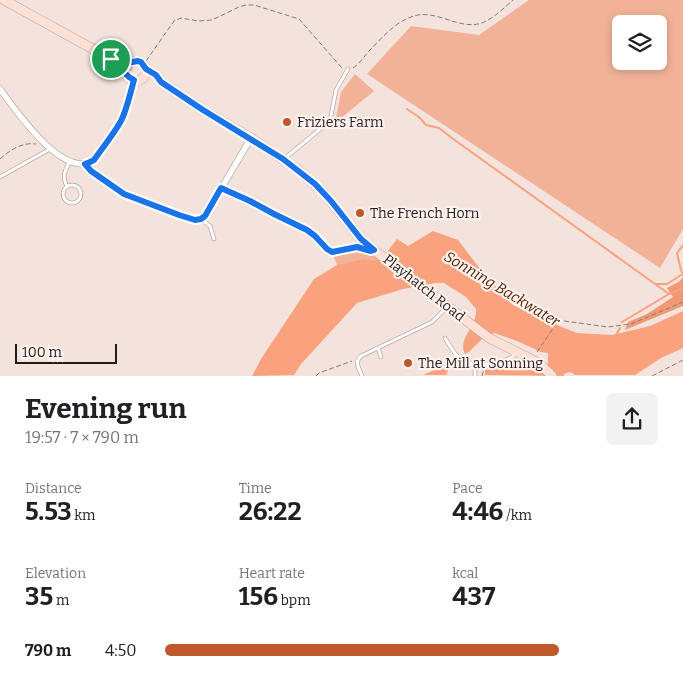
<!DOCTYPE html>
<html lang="en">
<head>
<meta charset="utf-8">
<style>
	:root { --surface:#fff; --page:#f2f2f2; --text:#202124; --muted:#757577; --accent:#bf592b }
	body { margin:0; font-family:Bitter,serif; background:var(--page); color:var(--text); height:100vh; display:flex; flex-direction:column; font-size:19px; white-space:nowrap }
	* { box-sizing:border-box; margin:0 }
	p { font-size:16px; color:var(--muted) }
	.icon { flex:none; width:28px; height:28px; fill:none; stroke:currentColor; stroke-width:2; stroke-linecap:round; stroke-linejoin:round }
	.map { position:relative; height:376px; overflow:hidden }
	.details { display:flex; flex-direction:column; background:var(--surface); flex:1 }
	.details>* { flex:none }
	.buttons { position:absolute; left:612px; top:15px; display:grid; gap:10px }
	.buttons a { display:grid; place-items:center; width:55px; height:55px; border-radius:8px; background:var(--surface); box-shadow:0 2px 8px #0003; font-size:25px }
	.scale { position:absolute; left:15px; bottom:12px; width:102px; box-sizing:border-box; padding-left:5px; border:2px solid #231d1a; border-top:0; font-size:14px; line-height:18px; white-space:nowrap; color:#231d1a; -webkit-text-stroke:4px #fdf2ee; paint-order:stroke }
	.pin { position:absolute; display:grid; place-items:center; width:42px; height:42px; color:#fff; margin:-21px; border:2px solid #fff; border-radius:50%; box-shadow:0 1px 5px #0007 }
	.round { display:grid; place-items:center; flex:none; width:52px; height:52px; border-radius:8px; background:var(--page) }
	.summary { display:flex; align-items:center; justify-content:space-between; height:85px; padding:0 25px }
	h1 { font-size:28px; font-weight:700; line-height:38px }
	.metrics { display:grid; grid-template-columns:repeat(3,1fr); gap:8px; height:85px; padding:5px 25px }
	.metrics div { display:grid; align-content:center }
	.metrics b { font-size:25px; font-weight:700 }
	.metrics small { font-size:14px; font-weight:400 }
	.metrics p { font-size:14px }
	ul { padding:0 25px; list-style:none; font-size:16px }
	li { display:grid; grid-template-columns:80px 60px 1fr; align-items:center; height:38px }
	li i { height:12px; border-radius:6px; background:var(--accent) }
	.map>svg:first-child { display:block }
	.green { fill:#f1b298; fill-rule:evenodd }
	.forest { fill:#f19975 }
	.water { fill:#faa17d }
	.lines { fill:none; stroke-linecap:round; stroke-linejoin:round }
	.stream { stroke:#faa17d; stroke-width:2 }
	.lane-casing { stroke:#b7a7a1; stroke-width:4.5 }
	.street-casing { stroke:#b7a7a1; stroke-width:7 }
	.secondary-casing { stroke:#b7a7a1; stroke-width:10 }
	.path { stroke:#857a75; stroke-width:1; stroke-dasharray:5 2.5; stroke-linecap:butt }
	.lane { stroke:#fff; stroke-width:3 }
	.street { stroke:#fff; stroke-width:5.5 }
	.secondary { stroke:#fde1d5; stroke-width:9 }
	.route-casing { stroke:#fff; stroke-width:10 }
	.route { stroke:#1a73e8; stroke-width:6 }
	.poi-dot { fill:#bf592b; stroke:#fdf2ee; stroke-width:2 }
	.labels { text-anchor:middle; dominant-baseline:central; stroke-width:4.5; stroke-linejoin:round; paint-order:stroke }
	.poi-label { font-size:14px; fill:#231d1a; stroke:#fdf2ee; text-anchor:start }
	.street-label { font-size:14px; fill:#231d1a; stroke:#fdf2ee }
	.water-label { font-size:15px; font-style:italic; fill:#582207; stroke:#fdf2ee }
</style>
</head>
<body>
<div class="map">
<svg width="683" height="376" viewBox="0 0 683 376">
	<rect width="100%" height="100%" fill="#f4e3dc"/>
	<!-- green -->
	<path class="green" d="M529,0H683V229L660,268L367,74L411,26L479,35ZM621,24H659V61H621Z
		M355,74L374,91L335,123L341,92Z
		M357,246L381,260L362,259L337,265L332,252Z"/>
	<!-- forest -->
	<path class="forest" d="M683,277V306L625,330L628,322L647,314L673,297L667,288L680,281Z"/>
	<!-- water -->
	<path class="water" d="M433,231L458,240L484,274L513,305L539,318L577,333L612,335L650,326L683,311V348L661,358L635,375H574V374L570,372L564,374V376L485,375V370L501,366H530L548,364V353L541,352L517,341L494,333L482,339L470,351L465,354C458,341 472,330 475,318C476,315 476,312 476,309L466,297L444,283H436L403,289L357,303L301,364L294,375L252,376L261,359L314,279L337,265L362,259L381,260L397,239L408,246Z
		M445,365L448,371L446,375H423Z"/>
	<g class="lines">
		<!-- stream -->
		<path class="stream" d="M407,109L419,117L426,125L439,128L456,141L669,294
			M683,245L677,253L681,270L683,275
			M656,284H667L681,275
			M622,322L669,294L683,288
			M616,335L620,328"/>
		<!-- lane casing -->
		<g class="lane-casing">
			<path id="lane" d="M284,159L330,121L336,90L348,69
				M0,177L50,149
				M63 194a9 9 0 1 1 18 0a9 9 0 1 1-18 0Z
				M67,187C62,175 64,173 70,161
				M202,220L210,226L214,239
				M445,338C450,346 454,355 462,360C475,369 506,364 517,353
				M378,348L381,357
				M362,376C359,368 354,362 361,356L432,322L447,307
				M475,376V365"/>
		</g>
		<!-- street casing -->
		<g class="street-casing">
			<path id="street" d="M0,89C14,108 65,183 94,159C103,147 113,135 121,121C127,109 130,94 134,80
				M85,164L91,171L124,194L179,215L195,220L201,219L205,216L251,138"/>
		</g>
		<!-- secondary casing -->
		<g class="secondary-casing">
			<path id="secondary" d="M4,0L111,59L120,69L127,74
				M126 71a10 10 0 1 1 20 0a10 10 0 1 1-20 0Z
				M146,69L156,75L161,82L203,110L251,138L298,170L324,193L361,239L374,250L489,338L539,363L552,376"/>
		</g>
		<!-- path -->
		<path class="path" d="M146,61L174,21L181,18L198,21L212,20L239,7L246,5H254L299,19L342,68
			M353,68C359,64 364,57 369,51C381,39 394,23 411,17C435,7 458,31 482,23C494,18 504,8 513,0
			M0,159C10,150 22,142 36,144
			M226,191L249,201L274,214L307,230L315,236L327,249L332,252L357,247
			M537,352L556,324L557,320L608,327L631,324L683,302
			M509,364H523
			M316,376L319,373L352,361
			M482,376L484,369
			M652,376L683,360"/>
		<!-- lane -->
		<use href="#lane" class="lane"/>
		<!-- street -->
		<use href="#street" class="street"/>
		<!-- secondary -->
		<use href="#secondary" class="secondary"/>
	</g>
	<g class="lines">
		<!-- route casing -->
		<g class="route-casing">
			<path id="route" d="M111,59H119L132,62L138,61L141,62L146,69L156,75L161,82L203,110L283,159L315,184L331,201L361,239L374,250L371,251L357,247L332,252L327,249L315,236L307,230L274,214L250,201L221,188L205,216L201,219L195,220L179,215L124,194L91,171L85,164L90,162L94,160C103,147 113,135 121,121C127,109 130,94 134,80L129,77Z"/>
		</g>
		<!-- route -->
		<use href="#route" class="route"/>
	</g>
	<!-- markers -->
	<g class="poi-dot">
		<circle cx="287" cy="122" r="5"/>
		<circle cx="360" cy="213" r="5"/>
		<circle cx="408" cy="363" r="5"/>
	</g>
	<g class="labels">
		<!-- poi labels -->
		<g class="poi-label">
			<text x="297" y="122">Friziers Farm</text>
			<text x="370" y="213">The French Horn</text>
			<text x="418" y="363">The Mill at Sonning</text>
		</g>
		<!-- street labels -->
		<g class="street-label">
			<text transform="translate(424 288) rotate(38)">Playhatch Road</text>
		</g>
		<!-- water labels -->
		<g class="water-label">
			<text transform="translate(502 289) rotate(31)">Sonning Backwater</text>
		</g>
	</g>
</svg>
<div class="buttons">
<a><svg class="icon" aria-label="layers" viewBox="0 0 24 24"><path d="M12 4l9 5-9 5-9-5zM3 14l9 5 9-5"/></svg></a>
</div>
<div class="scale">100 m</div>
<div class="pin" style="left:111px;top:59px;background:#1e9e55"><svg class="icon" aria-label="arrive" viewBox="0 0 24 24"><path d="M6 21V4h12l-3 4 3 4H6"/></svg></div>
</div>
<section class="details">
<div class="summary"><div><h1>Evening run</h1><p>19:57 · 7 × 790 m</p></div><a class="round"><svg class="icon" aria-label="share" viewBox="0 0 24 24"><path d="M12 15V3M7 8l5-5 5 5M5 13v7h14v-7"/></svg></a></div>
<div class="metrics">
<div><p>Distance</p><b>5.53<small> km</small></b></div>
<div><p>Time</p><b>26:22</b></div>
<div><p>Pace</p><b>4:46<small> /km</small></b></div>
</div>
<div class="metrics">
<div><p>Elevation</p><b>35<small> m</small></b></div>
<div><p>Heart rate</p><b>156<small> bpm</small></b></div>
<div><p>kcal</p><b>437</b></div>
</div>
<ul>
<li><b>790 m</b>4:50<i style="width:80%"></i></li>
</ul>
</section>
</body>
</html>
